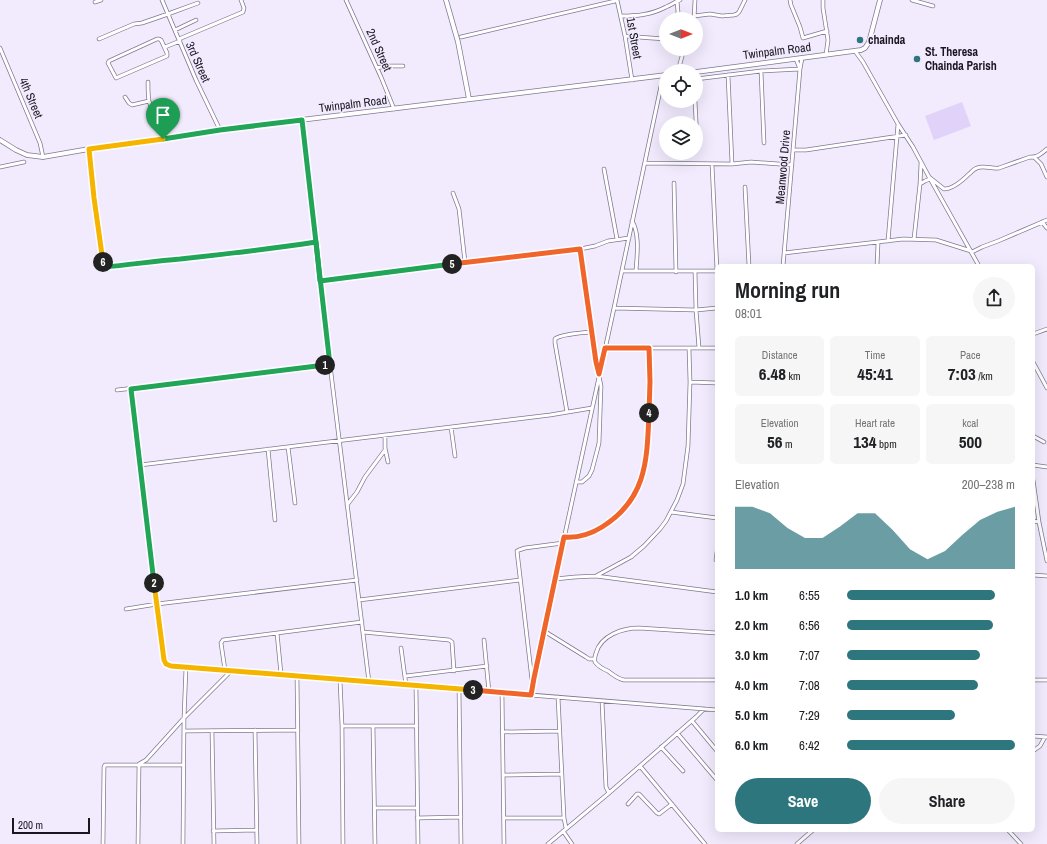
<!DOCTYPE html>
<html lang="en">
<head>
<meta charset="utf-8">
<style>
	:root { --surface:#fff; --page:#f6f6f6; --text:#202124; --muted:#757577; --accent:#2d767e }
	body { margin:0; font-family:"Archivo Narrow",sans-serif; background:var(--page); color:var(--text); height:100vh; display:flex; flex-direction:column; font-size:15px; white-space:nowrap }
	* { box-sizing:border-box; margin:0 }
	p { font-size:13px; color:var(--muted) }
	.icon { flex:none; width:22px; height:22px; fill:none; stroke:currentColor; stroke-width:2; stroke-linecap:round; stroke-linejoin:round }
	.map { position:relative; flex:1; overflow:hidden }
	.details { position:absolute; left:715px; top:264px; width:320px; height:568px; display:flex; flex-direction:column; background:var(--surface); border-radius:6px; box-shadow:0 4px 16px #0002 }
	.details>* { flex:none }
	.needle { width:26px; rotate:90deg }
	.buttons { position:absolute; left:659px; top:12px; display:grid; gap:8px }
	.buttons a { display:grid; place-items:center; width:44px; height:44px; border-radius:50%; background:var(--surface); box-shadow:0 4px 16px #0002; font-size:20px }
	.scale { position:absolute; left:12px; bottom:10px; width:78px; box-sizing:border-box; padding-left:4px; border:2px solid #1a1621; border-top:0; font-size:11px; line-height:14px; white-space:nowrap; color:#1a1621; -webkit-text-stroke:3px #f2ebfe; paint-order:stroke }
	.pin { position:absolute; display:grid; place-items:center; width:34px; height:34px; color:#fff; margin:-41px -17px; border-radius:50% 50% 50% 0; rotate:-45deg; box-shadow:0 0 4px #0007 }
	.pin .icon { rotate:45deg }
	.km { position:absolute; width:20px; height:20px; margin:-10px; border-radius:50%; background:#222; color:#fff; font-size:11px; line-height:20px; text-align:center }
	.round { display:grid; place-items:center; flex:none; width:42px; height:42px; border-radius:21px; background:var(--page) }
	.headline { display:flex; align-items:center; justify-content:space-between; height:68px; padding:0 20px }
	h1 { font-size:22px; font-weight:700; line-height:30px }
	.metrics { display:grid; grid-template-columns:repeat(3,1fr); gap:6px; height:68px; padding:4px 20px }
	.metrics div { display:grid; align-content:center; border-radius:6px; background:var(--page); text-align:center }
	.metrics b { font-size:17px; font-weight:700 }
	.metrics small { font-size:11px; font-weight:400 }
	.metrics p { font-size:11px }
	.chart { height:112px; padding:8px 20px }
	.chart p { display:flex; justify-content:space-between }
	.chart svg { width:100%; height:72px; margin-top:4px; fill:var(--accent); opacity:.7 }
	.action { display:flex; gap:8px; margin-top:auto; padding:8px 20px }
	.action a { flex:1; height:46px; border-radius:24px; background:var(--accent); color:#fff; font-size:16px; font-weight:700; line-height:46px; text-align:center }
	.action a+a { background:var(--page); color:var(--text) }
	ul { padding:0 20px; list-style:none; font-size:13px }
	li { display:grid; grid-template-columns:64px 48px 1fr; align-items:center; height:30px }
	li i { height:10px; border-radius:5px; background:var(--accent) }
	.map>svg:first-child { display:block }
	.green { fill:#e1d2fa }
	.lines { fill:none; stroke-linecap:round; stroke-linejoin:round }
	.street-casing { stroke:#827792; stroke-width:4.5 }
	.secondary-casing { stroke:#827792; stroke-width:5.5 }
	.street { stroke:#fff; stroke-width:3 }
	.secondary { stroke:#fff; stroke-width:4 }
	.split-1-casing { stroke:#fff; stroke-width:8 }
	.split-2-casing { stroke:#fff; stroke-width:8 }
	.split-3-casing { stroke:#fff; stroke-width:8 }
	.split-4-casing { stroke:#fff; stroke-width:8 }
	.split-5-casing { stroke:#fff; stroke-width:8 }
	.split-6-casing { stroke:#fff; stroke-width:8 }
	.split-7-casing { stroke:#fff; stroke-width:8 }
	.split-1 { stroke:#22a559; stroke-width:5 }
	.split-2 { stroke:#22a559; stroke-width:5 }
	.split-3 { stroke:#f5b400; stroke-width:5 }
	.split-4 { stroke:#f0652b; stroke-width:5 }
	.split-5 { stroke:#f0652b; stroke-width:5 }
	.split-6 { stroke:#22a559; stroke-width:5 }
	.split-7 { stroke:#f5b400; stroke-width:5 }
	.poi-dot { fill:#2d767e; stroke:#f2ebfe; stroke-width:1.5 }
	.labels { text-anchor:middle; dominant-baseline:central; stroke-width:3; stroke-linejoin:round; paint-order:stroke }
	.street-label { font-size:12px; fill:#1a1621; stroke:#f2ebfe }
	.poi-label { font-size:12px; font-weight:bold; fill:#1a1621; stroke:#f2ebfe; text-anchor:start }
</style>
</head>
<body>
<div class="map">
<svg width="1047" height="844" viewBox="0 0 1047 844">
	<rect width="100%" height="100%" fill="#f2ebfe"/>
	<!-- green -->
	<path class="green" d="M962,102L971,126L934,140L925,116Z"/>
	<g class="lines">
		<!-- street casing -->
		<g class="street-casing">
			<path id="street" d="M162,0L196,80L220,130
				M346,0L381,77L394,109
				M617,0L625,36L632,80
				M790,0L791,5L800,27L803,38L827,31
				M823,0V8L828,40L826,55
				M912,0L933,6
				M95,2L101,0
				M621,16C636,16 651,15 666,7C671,5 675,2 680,0
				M694,16L710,14L722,16L734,15L737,14L739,12L745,0
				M676,19L678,12L677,1
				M694,19L695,0
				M175,30L196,20
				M625,36L651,38L666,39
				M461,37L615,1
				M99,39L134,24L142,23L168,14L198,3
				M157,39H159L161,40L167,53V56L116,78L108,63L109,61Z
				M179,39L243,12L244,8L241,0
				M165,47L180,41
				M0,48L40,143L43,157
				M855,51L863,62L898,124L913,147L928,175L979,266
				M796,59L800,69
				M377,68L385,66H403
				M678,71L684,49
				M761,71L764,143
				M728,75L732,164
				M696,79L761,71L800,69
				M148,82C148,88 148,95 149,101C153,114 161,126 163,139
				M125,97L129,103L132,105L149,101
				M695,101L697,140
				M302,120L330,365L369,682
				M89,149L94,198L104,267L196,258L316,242
				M793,150H806L906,135
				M1034,157L1041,164L1047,177
				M645,163L732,164L751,162L792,165
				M712,164L717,271
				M0,167L24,162
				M604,169L617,239
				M929,177L944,189C953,189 963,180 969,174C972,172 973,169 977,168C983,165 992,169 999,168L1030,157C1037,158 1042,153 1047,149
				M674,183L676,272
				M920,184L925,181L930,179
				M745,187L749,266
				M453,193L459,209L465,262
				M632,221C640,234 637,256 636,271
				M1042,222L1047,228
				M914,239L920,184L921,163
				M888,241L898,124
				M972,252L982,247L998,241L1047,220
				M784,253L903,239L936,240L971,251
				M783,266L800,69L802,58
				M877,266L878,243
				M622,271H717
				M695,271L696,310L699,348
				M320,281L421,268L442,265L580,249L595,246L608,241L629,238
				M614,308L696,310L717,308
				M1033,334L1047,329
				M605,348H717
				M689,348L690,382
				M1033,362L1047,388
				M131,389L163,656C164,663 167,666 175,667L271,674L717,710
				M117,390L330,365
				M567,412L555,343V339C561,334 583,333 591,332
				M451,427L455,456
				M385,435V448L388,462
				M1033,436L1044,442
				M288,447L295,503
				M268,449L275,520
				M140,465L550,415L592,408
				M1033,465L1047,467
				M1033,480L1039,522L1047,561
				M576,482H582L589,476L592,470L597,451L599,443L601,386L596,362L580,249
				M347,505L357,492L365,477L385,450
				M671,512L717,518
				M1033,521L1039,522
				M564,537C579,538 592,533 604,525C644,501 647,460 649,418C650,394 650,371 649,348
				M716,560L717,552
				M1033,575L1047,576
				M596,576L631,557L644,546L660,529L666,521L677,500L683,484L688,446L690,382L717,383
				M555,579L575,577L596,576L717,592
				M359,600L520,580
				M126,609L157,604L357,580
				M544,631L586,657L589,659H594
				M363,632L449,640L452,642L454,671
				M277,633L281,674
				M717,633L639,628C623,628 601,635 596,653C595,656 594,659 595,662C598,666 603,669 608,671C613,675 618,679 624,680H717
				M484,640L489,692
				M401,648L406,685
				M225,670L221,643L223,640L362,622
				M297,676L299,844
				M406,676L487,666
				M340,680L342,726L343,844
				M532,680L517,551L519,550L525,548L563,543
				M1033,680H1047
				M416,686L418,844
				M459,689L461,844
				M502,693L504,844
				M531,695L537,663L614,308L661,86L662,84L666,83
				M558,697L564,818L566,828
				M602,701L606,787L609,793
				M692,721L717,751
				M342,726H417
				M373,726L375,844
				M255,730L257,844
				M185,731L298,730
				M212,731L214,844
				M502,732L560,731
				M677,733L717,780
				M1033,736L1047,737
				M661,747L683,771
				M1033,751L1040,746L1045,737
				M640,766L705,844
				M503,775L562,774
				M628,804L637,794H639L657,813L659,814L672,804
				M375,808H417
				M417,818L461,817
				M504,818H564
				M1008,830L1021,844
				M213,831L256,830
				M563,831L572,844
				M103,844L104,767L105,765H184
				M138,844L139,764L146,760L184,718L231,671
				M183,844L184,718L186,667
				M548,844L609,793L696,717L704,709
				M797,844L813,830"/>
		</g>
		<!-- secondary casing -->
		<g class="secondary-casing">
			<path id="secondary" d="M446,0L458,42L469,99
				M696,72L861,50L865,48L869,42L880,0
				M0,140L16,150L27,155L43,157L89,149L220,130L666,75"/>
		</g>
		<!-- street -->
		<use href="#street" class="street"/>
		<!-- secondary -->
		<use href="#secondary" class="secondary"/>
	</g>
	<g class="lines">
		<!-- split-1 casing -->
		<g class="split-1-casing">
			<path id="split-1" d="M163,139L220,130L302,120L330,365H325"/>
		</g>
		<!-- split-2 casing -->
		<g class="split-2-casing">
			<path id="split-2" d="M154,583L131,389L325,365"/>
		</g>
		<!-- split-3 casing -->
		<g class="split-3-casing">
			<path id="split-3" d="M154,583L164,660L166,664L171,666L473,690"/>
		</g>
		<!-- split-4 casing -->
		<g class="split-4-casing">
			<path id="split-4" d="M473,690L531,695L534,678L564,537C578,538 591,534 602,527C647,499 647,460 649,413"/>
		</g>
		<!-- split-5 casing -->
		<g class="split-5-casing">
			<path id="split-5" d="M452,264L580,249L596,362L599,374L605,348H649L650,382L649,413"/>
		</g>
		<!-- split-6 casing -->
		<g class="split-6-casing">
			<path id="split-6" d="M103,262L104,267C129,265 154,261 180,259C225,254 271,249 316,242L320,281L421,268L452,264"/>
		</g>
		<!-- split-7 casing -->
		<g class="split-7-casing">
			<path id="split-7" d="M103,262L94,198L89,149L163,139"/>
		</g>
		<!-- split-1 -->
		<use href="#split-1" class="split-1"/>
		<!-- split-2 -->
		<use href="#split-2" class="split-2"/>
		<!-- split-3 -->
		<use href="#split-3" class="split-3"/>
		<!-- split-4 -->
		<use href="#split-4" class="split-4"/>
		<!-- split-5 -->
		<use href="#split-5" class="split-5"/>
		<!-- split-6 -->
		<use href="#split-6" class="split-6"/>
		<!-- split-7 -->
		<use href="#split-7" class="split-7"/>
	</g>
	<!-- markers -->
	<g class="poi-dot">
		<circle cx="860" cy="40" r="4"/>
		<circle cx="917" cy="59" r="4"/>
	</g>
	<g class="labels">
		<!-- street labels -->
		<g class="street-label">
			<text transform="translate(634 38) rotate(80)">1st Street</text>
			<text transform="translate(379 50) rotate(66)">2nd Street</text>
			<text transform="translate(777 51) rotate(-7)">Twinpalm Road</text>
			<text transform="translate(198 62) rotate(66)">3rd Street</text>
			<text transform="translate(31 98) rotate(67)">4th Street</text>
			<text transform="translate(353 104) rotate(-7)">Twinpalm Road</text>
			<text transform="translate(783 167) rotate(-85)">Meanwood Drive</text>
		</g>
		<!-- poi labels -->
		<g class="poi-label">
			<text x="868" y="40">chainda</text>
			<text x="925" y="52">St. Theresa<tspan x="925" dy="14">Chainda Parish</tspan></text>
		</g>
	</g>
</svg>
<div class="buttons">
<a><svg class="needle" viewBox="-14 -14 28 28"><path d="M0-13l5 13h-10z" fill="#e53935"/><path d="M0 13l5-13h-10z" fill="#757577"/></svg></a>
<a><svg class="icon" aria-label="locate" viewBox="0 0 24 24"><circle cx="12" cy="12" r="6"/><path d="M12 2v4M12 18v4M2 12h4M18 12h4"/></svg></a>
<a><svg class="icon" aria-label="layers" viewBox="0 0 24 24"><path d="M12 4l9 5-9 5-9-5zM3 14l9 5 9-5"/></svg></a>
</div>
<div class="scale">200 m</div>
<div class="pin" style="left:163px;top:139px;background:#1e9e55"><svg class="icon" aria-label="arrive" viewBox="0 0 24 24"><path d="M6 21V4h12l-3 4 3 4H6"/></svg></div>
<b class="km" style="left:325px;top:365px">1</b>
<b class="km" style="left:154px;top:583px">2</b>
<b class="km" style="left:473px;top:690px">3</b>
<b class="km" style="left:649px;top:413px">4</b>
<b class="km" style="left:452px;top:264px">5</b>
<b class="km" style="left:103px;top:262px">6</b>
<section class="details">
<div class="headline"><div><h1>Morning run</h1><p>08:01</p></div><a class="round"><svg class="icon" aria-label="share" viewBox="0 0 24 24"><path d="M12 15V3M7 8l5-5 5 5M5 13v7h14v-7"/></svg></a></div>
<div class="metrics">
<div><p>Distance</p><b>6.48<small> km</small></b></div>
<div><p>Time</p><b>45:41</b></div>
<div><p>Pace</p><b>7:03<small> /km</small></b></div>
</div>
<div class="metrics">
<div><p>Elevation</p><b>56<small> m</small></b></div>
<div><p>Heart rate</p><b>134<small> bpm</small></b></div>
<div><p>kcal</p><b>500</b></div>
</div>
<div class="chart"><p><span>Elevation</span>200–238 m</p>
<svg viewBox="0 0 160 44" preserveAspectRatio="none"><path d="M0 44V6L10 6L20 10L30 19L40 25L50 25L60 18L70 10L80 10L90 20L100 32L110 38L120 33L130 23L140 14L150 9L160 6V44z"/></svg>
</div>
<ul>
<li><b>1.0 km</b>6:55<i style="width:88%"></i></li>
<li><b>2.0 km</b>6:56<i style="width:87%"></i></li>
<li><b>3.0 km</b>7:07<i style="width:79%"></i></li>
<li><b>4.0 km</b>7:08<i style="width:78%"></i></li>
<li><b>5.0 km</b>7:29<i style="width:64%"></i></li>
<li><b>6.0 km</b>6:42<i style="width:100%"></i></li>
</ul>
<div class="action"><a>Save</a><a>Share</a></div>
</section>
</div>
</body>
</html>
